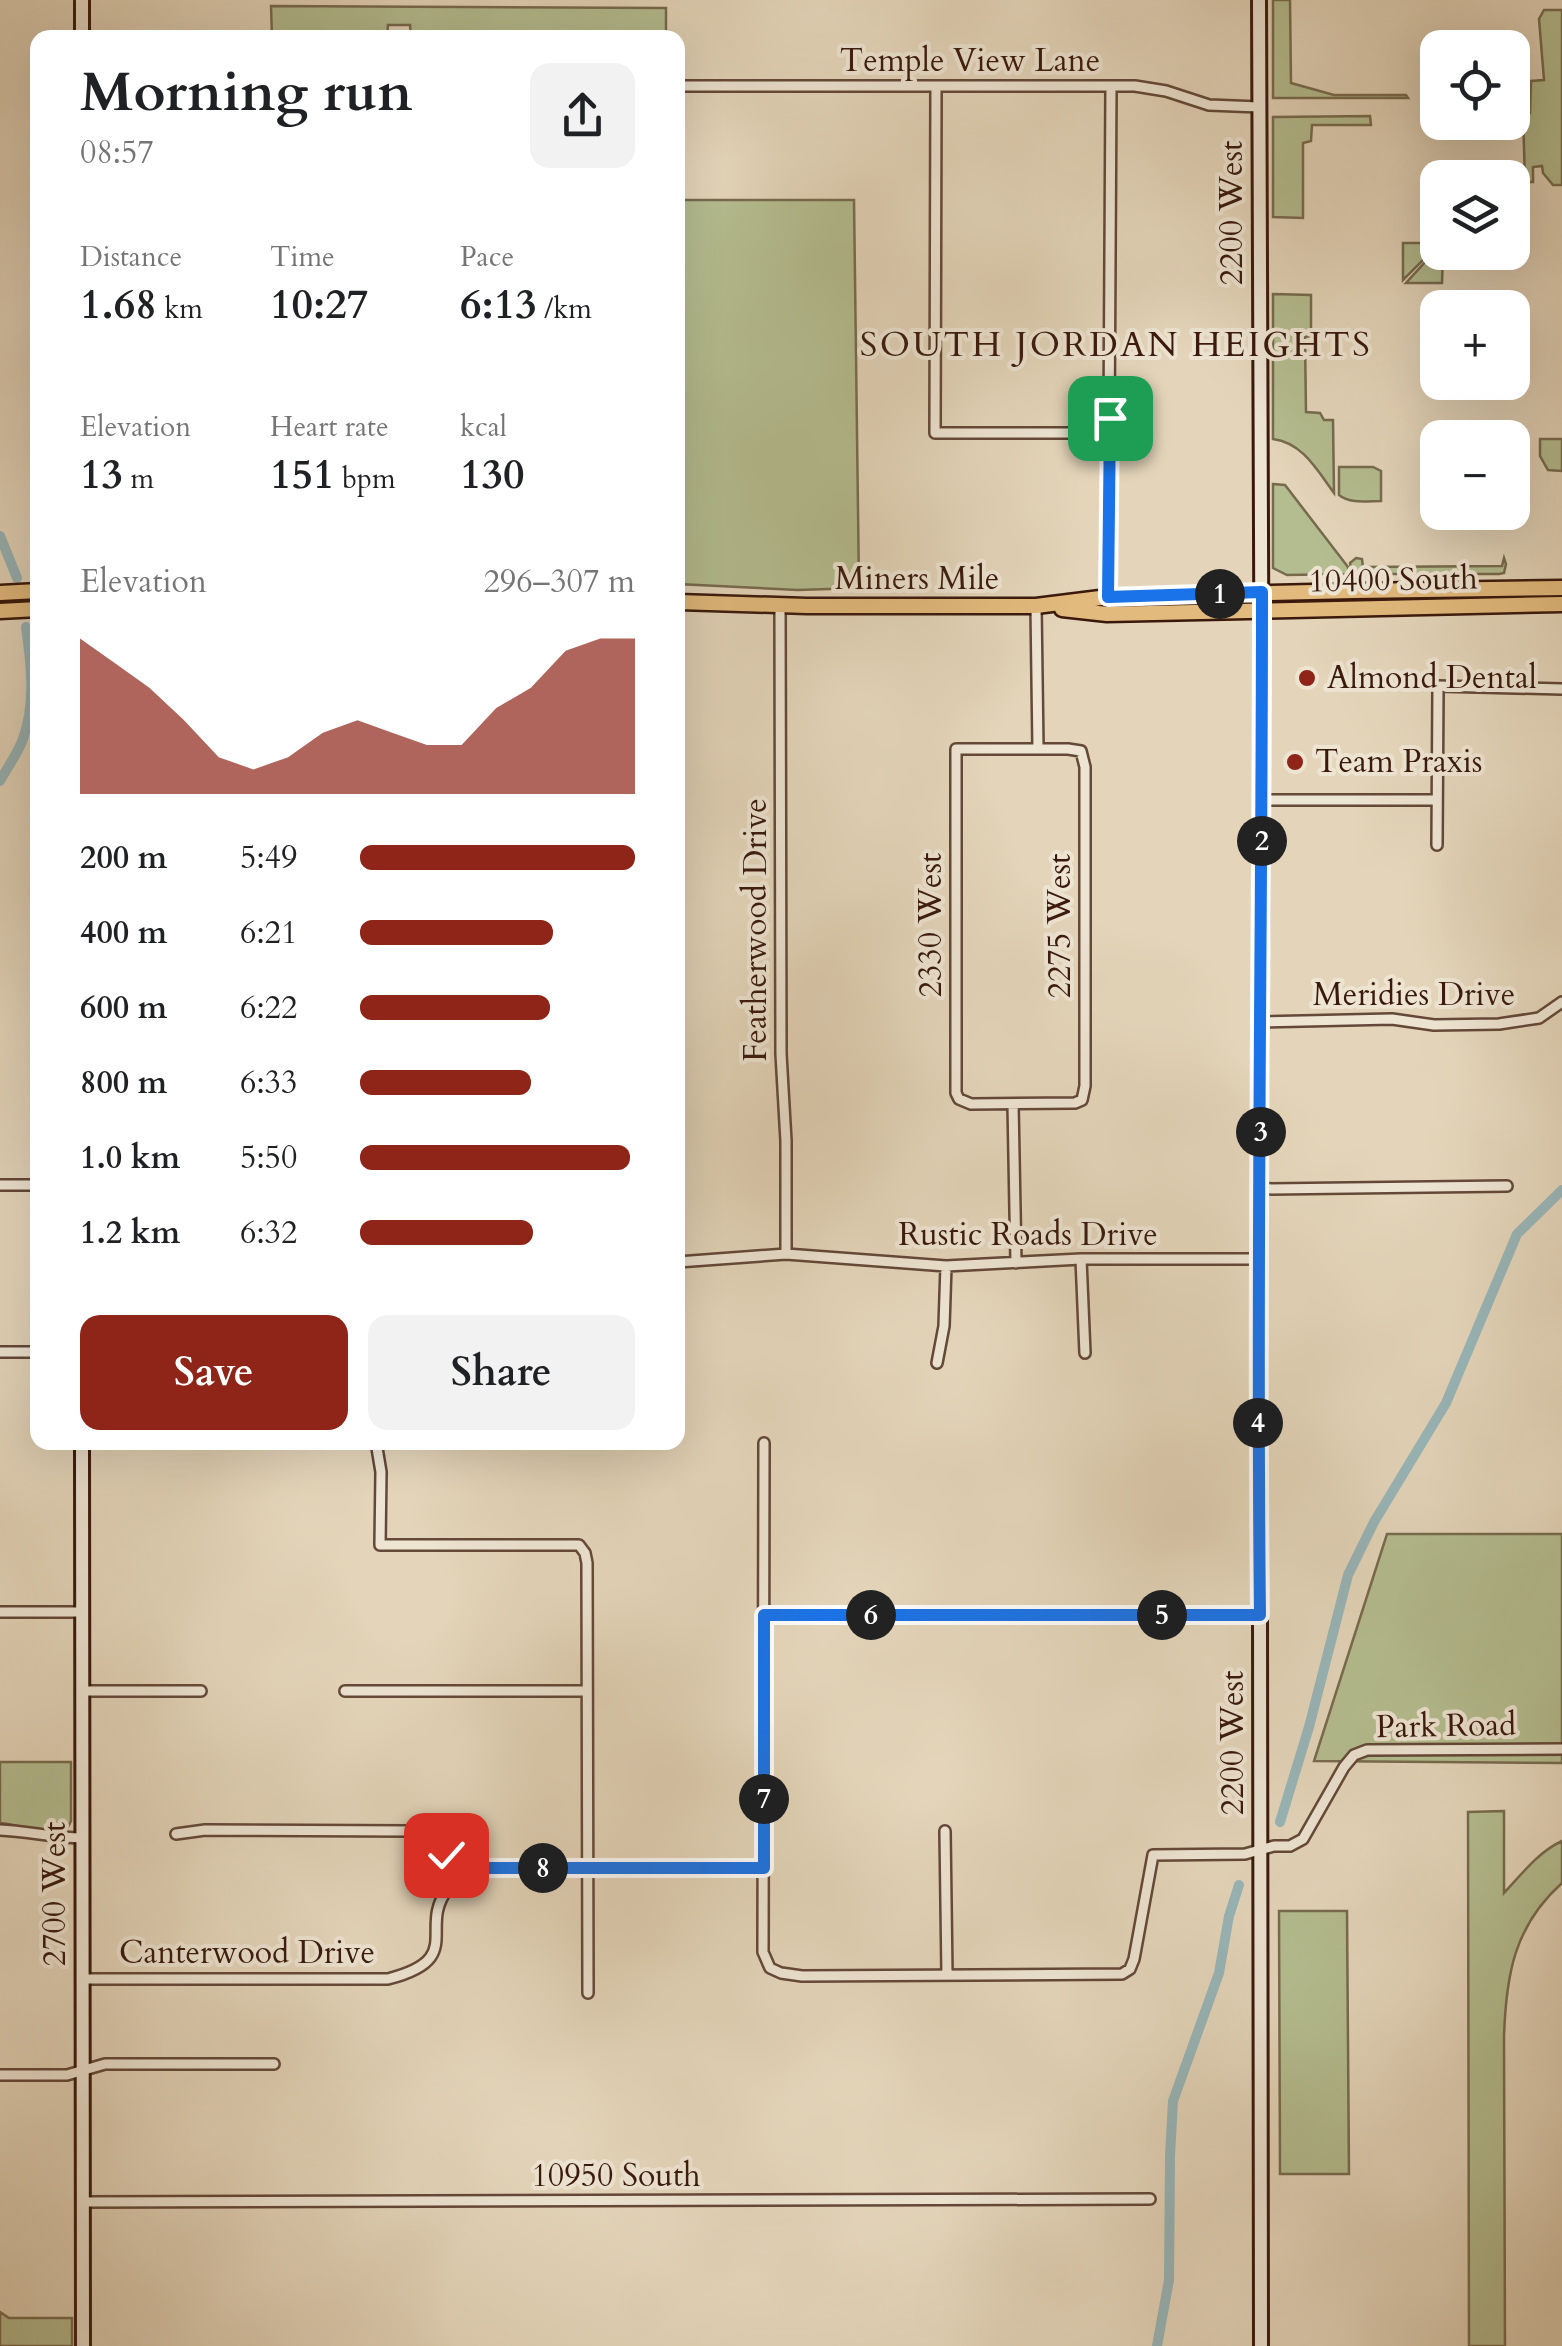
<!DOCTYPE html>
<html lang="en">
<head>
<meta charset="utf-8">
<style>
	:root { --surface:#fff; --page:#f2f2f2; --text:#202124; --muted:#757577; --accent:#8f2418 }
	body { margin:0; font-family:Cardo,serif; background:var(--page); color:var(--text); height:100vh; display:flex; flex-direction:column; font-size:38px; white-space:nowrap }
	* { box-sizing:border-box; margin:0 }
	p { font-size:32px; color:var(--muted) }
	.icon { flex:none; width:55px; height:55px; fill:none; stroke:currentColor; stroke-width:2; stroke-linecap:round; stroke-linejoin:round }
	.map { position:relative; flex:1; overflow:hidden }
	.details { position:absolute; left:30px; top:30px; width:655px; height:1420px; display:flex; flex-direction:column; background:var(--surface); border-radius:20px; box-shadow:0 10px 40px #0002 }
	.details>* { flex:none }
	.controls { position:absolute; left:1420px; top:30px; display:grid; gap:20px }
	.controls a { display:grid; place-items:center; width:110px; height:110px; border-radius:20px; background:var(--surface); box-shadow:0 10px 40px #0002; font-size:50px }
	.pin { position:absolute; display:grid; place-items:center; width:85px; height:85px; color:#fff; margin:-42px; border-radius:20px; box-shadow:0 5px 15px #0006 }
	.km { position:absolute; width:50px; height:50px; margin:-25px; border-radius:50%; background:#222; color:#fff; font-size:28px; line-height:50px; text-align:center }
	.round { display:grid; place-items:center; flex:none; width:105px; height:105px; border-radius:20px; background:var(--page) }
	.overview { display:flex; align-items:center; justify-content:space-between; height:170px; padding:0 50px }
	h1 { font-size:55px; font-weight:700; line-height:75px }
	.metrics { display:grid; grid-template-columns:repeat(3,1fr); gap:15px; height:170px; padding:10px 50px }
	.metrics div { display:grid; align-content:center }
	.metrics b { font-size:42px; font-weight:700 }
	.metrics small { font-size:28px; font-weight:400 }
	.metrics p { font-size:28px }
	.chart { height:280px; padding:20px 50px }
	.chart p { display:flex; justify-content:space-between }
	.chart svg { width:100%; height:180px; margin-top:10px; fill:var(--accent); opacity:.7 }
	.primary-button { display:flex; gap:20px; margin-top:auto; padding:20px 50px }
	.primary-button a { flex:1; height:115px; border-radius:20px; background:var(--accent); color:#fff; font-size:40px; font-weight:700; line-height:115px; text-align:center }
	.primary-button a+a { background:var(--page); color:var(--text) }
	ul { padding:0 50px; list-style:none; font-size:32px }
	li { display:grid; grid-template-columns:160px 120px 1fr; align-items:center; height:75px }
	li i { height:25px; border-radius:12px; background:var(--accent) }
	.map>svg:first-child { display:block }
	.green { fill:#b4bd90; stroke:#776b4e; stroke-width:2.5 }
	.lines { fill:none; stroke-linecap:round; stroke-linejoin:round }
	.canal { stroke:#98b6b9; stroke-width:10 }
	.street-casing { stroke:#644838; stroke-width:14 }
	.secondary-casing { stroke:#3a190c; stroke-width:18 }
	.primary-casing { stroke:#3a190c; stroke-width:19 }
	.street { stroke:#ede4d2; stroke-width:9 }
	.secondary { stroke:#ede4d2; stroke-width:12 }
	.primary { stroke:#e2ba7d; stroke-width:14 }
	.route-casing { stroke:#fff; stroke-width:20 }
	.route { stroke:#1a73e8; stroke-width:12 }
	.poi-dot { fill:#8f2418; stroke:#ede4d2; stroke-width:4 }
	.labels { text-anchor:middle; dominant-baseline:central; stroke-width:8; stroke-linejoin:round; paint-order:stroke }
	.street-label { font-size:32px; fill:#3a190c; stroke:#ede4d2 }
	.poi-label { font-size:32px; fill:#3a190c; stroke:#ede4d2; text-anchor:start }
	.neighbourhood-label { font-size:35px; letter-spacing:2.5px; fill:#3a190c; stroke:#ede4d2 }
</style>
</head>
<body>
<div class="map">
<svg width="1562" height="2346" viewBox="0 0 1562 2346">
	<rect width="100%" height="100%" fill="#e4d5ba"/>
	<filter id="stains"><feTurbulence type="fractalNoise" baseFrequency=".002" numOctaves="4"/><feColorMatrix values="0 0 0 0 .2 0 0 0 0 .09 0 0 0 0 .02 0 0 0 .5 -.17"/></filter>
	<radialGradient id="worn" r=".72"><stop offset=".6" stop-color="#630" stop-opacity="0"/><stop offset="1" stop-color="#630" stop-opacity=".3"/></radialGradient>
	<!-- green -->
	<path class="green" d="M1273,0H1290L1291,83L1334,95H1406L1408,98H1273Z
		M271,6L666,8V37L411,38L410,25H388L387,37H272Z
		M1544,10H1562V185H1553L1543,173L1542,166L1533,167V182H1525L1523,113H1530L1531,81L1544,80L1539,19Z
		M1370,116L1371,125H1312L1311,141L1303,143V218L1273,217V117Z
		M678,200H854L859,588L798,590L678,584Z
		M1403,243H1438L1437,246L1403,280Z
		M1437,249L1438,252L1443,253L1442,283H1406Z
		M1273,294L1311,295V336L1305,337L1306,412L1320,413L1324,420H1333L1334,493C1317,470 1303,443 1273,439Z
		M1540,439H1562V471L1548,470L1540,456Z
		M1339,467H1373L1381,471V501C1367,501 1350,504 1339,495Z
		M1273,484L1285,485L1348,567L1349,574L1287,575L1273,568Z
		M1356,558L1362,559L1363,567L1502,566L1504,558L1506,564L1504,573L1499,574H1352L1350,563Z
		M1387,1534H1562V1763L1314,1761Z
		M0,1762H71V1821C70,1823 69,1826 67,1828C58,1836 14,1824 0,1823Z
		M1504,1811V1893C1521,1875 1538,1852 1562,1841V1883C1514,1926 1506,1975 1504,2037L1505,2346H1469L1468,1812Z
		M1279,1911H1347L1349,2174H1280Z
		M0,2312L9,2318H72V2346H0Z"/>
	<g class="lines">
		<!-- canal -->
		<path class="canal" d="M0,536L17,578
			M0,781C7,768 18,753 23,739C36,703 31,663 26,627
			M1280,1822L1309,1727L1348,1575L1374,1522L1446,1403L1517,1234L1562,1190
			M1157,2346L1169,2280L1170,2156L1173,2101L1219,1973L1229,1916L1239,1885"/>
		<!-- street casing -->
		<g class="street-casing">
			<path id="street" d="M678,86H1135L1166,91L1209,105L1259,107
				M936,86L935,433H1110
				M1108,597L1111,86
				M780,606L781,1054L786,1141V1254
				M1036,606L1038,749
				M956,749H1068L1081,751L1085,767V1086L1082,1100L1075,1103L971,1104L959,1099L956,1093Z
				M1262,800H1437
				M1437,845L1438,686L1562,689
				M1261,1022L1392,1019L1434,1025L1499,1024L1539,1018L1562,1002
				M1013,1104L1016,1263
				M0,1185H38
				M1260,1189L1507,1186
				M1081,1259L1085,1353
				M678,1262L786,1254L946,1266L1081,1259H1260
				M0,1352H38
				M937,1363L944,1326L946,1266
				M376,1442L381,1472L380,1545H579L585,1553L587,1563L588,1993
				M764,1443L763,1952L770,1968L781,1973L802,1976L1122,1974L1130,1969L1134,1959L1153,1855L1245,1854L1274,1846H1290L1303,1839L1344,1767L1354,1755L1367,1750L1562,1749
				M0,1612H82
				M764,1615H1260
				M82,1691H201
				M345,1691H587
				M0,1830C28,1831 53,1838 82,1838
				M945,1831L947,1975
				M176,1834L205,1830L411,1831C439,1844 445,1852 458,1880
				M82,1979H388C466,1959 418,1929 447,1890C455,1879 468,1874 480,1868L764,1869
				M0,2075H67L105,2064H274
				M82,2202L1150,2199"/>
		</g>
		<!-- secondary casing -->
		<g class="secondary-casing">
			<path id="secondary" d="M1259,0L1262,800L1258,1409L1260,1615L1261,2346
				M82,38V0
				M82,1442L83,2346"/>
		</g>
		<!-- primary casing -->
		<g class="primary-casing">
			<path id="primary" d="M0,593L38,591
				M678,602L807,606H1036L1108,597L1354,591L1562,588
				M1062,609L1107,614L1562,604
				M0,611L38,609"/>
		</g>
		<!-- street -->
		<use href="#street" class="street"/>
		<!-- secondary -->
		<use href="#secondary" class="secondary"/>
		<!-- primary -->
		<use href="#primary" class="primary"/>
	</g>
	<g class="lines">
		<!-- route casing -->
		<g class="route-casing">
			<path id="route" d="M446,1855L458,1880L480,1868H764V1615H1260C1256,1274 1262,933 1262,592L1108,597L1110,418"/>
		</g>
		<!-- route -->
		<use href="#route" class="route"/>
	</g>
	<!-- markers -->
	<g class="poi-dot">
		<circle cx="1307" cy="678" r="10"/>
		<circle cx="1295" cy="762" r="10"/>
	</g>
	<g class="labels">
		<!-- street labels -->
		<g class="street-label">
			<text x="970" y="61">Temple View Lane</text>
			<text transform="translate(1232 213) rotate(-90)">2200 West</text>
			<text x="917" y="579">Miners Mile</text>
			<text transform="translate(1393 580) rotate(-1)">10400 South</text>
			<text transform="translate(931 925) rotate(-90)">2330 West</text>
			<text transform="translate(1060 926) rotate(-90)">2275 West</text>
			<text transform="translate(756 930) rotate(-90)">Featherwood Drive</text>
			<text x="1414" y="995">Meridies Drive</text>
			<text x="1028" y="1235">Rustic Roads Drive</text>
			<text transform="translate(1446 1726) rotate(-1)">Park Road</text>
			<text transform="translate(1233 1743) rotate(-90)">2200 West</text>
			<text transform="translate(55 1894) rotate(-90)">2700 West</text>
			<text x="247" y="1953">Canterwood Drive</text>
			<text x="616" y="2176">10950 South</text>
		</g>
		<!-- poi labels -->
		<g class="poi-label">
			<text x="1327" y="678">Almond Dental</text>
			<text x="1315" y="762">Team Praxis</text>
		</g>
		<!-- neighbourhood labels -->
		<g class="neighbourhood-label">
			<text x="1116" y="345">SOUTH JORDAN HEIGHTS</text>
		</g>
	</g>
	<rect width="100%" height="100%" filter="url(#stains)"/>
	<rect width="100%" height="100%" fill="url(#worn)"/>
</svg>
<div class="controls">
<a><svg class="icon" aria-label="locate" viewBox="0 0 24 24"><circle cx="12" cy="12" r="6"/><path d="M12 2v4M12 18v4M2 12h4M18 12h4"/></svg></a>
<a><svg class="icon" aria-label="layers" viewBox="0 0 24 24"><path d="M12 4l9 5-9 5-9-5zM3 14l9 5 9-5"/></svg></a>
<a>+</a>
<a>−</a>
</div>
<div class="pin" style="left:1110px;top:418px;background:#1e9e55"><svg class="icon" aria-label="arrive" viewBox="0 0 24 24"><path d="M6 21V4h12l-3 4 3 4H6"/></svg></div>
<div class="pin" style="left:446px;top:1855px;background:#d93025"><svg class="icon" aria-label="check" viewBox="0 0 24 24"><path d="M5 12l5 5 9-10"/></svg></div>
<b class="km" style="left:1220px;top:594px">1</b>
<b class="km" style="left:1262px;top:841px">2</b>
<b class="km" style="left:1261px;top:1132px">3</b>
<b class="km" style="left:1258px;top:1423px">4</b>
<b class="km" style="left:1162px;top:1615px">5</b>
<b class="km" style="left:871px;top:1615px">6</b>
<b class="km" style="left:764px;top:1799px">7</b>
<b class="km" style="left:543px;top:1868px">8</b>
<section class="details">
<div class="overview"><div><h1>Morning run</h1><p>08:57</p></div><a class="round"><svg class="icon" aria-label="share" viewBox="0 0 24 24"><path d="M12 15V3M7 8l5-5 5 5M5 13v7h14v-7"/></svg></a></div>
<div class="metrics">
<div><p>Distance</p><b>1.68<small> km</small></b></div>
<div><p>Time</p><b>10:27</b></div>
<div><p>Pace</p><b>6:13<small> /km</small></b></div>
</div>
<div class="metrics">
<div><p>Elevation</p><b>13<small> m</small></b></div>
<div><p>Heart rate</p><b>151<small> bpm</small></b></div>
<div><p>kcal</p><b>130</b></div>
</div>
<div class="chart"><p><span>Elevation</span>296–307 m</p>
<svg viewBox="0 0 160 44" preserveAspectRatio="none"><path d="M0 44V6L10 12L20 18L30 26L40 35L50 38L60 35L70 29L80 26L90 29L100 32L110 32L120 23L130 18L140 9L150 6L160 6V44z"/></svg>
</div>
<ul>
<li><b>200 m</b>5:49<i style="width:100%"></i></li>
<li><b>400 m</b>6:21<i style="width:70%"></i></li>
<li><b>600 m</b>6:22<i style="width:69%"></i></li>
<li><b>800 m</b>6:33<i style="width:62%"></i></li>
<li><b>1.0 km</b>5:50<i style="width:98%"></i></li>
<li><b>1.2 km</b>6:32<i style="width:63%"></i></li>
</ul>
<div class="primary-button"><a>Save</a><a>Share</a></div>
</section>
</div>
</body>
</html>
